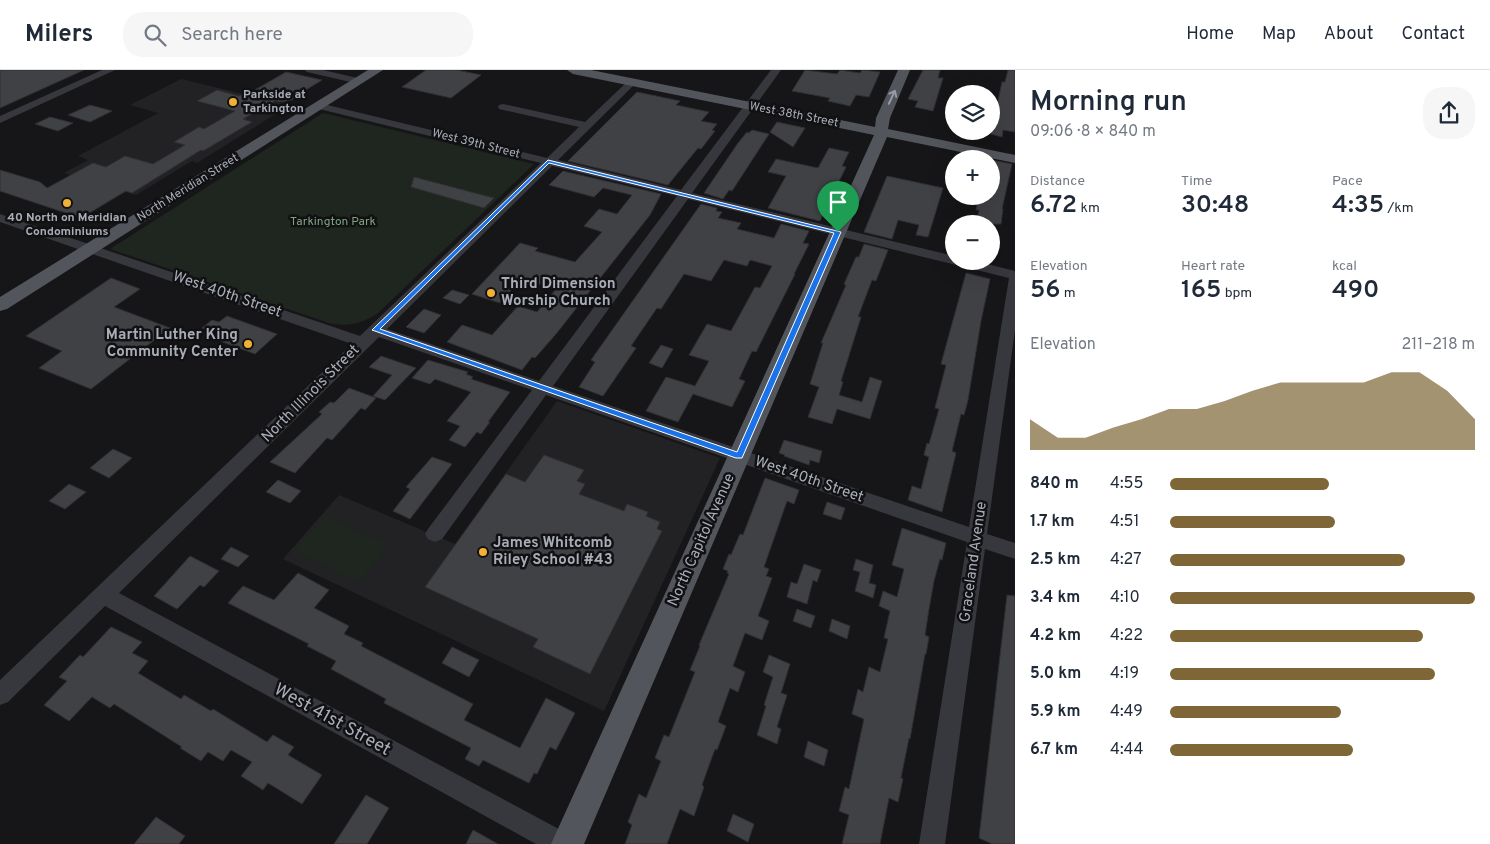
<!DOCTYPE html>
<html lang="en">
<head>
<meta charset="utf-8">
<style>
	:root { --surface:#fff; --page:#f6f6f7; --text:#1f2937; --muted:#747a83; --line:#e0e1e3; --accent:#7e6636 }
	body { margin:0; font-family:Overpass,sans-serif; background:var(--page); color:var(--text); height:100vh; display:flex; flex-direction:column; font-size:19px; white-space:nowrap }
	* { box-sizing:border-box; margin:0 }
	p { font-size:16px; color:var(--muted) }
	.icon { flex:none; width:28px; height:28px; fill:none; stroke:currentColor; stroke-width:2; stroke-linecap:round; stroke-linejoin:round }
	.map { position:relative; flex:1; overflow:hidden }
	.side { display:flex; flex-direction:column; background:var(--surface); width:475px }
	.side>* { flex:none }
	.controls { position:absolute; left:945px; top:15px; display:grid; gap:10px }
	.controls a { display:grid; place-items:center; width:55px; height:55px; border-radius:50%; background:var(--surface); box-shadow:0 5px 20px #0002; font-size:25px }
	.pin { position:absolute; display:grid; place-items:center; width:42px; height:42px; color:#fff; margin:-51px -21px; border-radius:50% 50% 50% 0; rotate:-45deg; box-shadow:0 0 5px #0007 }
	.pin .icon { rotate:45deg }
	.round { display:grid; place-items:center; flex:none; width:52px; height:52px; border-radius:20px; background:var(--page) }
	.head { display:flex; align-items:center; justify-content:space-between; height:85px; padding:0 15px }
	h1 { font-size:28px; font-weight:600; line-height:38px }
	.stats { display:grid; grid-template-columns:repeat(3,1fr); gap:8px; height:85px; padding:5px 15px }
	.stats div { display:grid; align-content:center }
	.stats b { font-size:25px; font-weight:600 }
	.stats small { font-size:14px; font-weight:400 }
	.stats p { font-size:14px }
	.chart { height:140px; padding:10px 15px }
	.chart p { display:flex; justify-content:space-between }
	.chart svg { width:100%; height:90px; margin-top:5px; fill:var(--accent); opacity:.7 }
	ul { padding:0 15px; list-style:none; font-size:16px }
	li { display:grid; grid-template-columns:80px 60px 1fr; align-items:center; height:38px }
	li i { height:12px; border-radius:6px; background:var(--accent) }
	header { display:flex; align-items:center; gap:30px; box-sizing:border-box; height:70px; padding:0 25px; background:var(--surface); border-bottom:1px solid var(--line) }
	header strong { font-size:24px }
	nav { display:flex; gap:28px; margin-inline-start:auto; font-size:18px }
	.search { width:350px; height:45px; background:var(--page); display:flex; align-items:center; gap:12px; box-sizing:border-box; padding:0 18px; border-radius:20px; color:var(--muted); font-size:19px }
	main { display:flex; flex:1; min-height:0 }
	.map>svg:first-child { display:block }
	.built { fill:#222225 }
	.green { fill:#1e261f }
	.building { fill:#404145; stroke:#303034 }
	.lines { fill:none; stroke-linecap:round; stroke-linejoin:round }
	.minor { fill:#37383d; fill-rule:evenodd }
	.major { fill:#53555c; fill-rule:evenodd }
	.oneway { stroke:#979ba6 }
	.route { fill:#1a73e8; stroke:#fff; fill-rule:evenodd }
	.poi-dot { fill:#f2b134; stroke:#111113; stroke-width:2 }
	.labels { text-anchor:middle; dominant-baseline:central; stroke-width:5; stroke-linejoin:round; paint-order:stroke }
	.far-poi-label { font-size:12px; font-weight:bold; fill:#a8adb8; stroke:#111113; text-anchor:start }
	.far-street-label { font-size:12px; fill:#a8adb8; stroke:#111113 }
	.far-park-label { font-size:12px; fill:#7fa381; stroke:#111113 }
	.poi-label { font-size:15px; font-weight:bold; fill:#a8adb8; stroke:#111113; text-anchor:start }
	.street-label { font-size:15px; fill:#a8adb8; stroke:#111113 }
	.near-street-label { font-size:18px; fill:#a8adb8; stroke:#111113 }
</style>
</head>
<body>
<header>
<strong>Milers</strong>
<div class="search"><svg class="icon" aria-label="search" viewBox="0 0 24 24"><circle cx="10" cy="10" r="6"/><path d="M15 15l6 6"/></svg>Search here</div>
<nav><a>Home</a><a>Map</a><a>About</a><a>Contact</a></nav>
</header>
<main>
<div class="map">
<svg width="1015" height="774" viewBox="0 0 1015 774">
	<rect width="100%" height="100%" fill="#161618"/>
	<!-- built -->
	<path class="built" d="M181,9L290,35L197,93L192,91L136,125L64,103L88,90L78,86L158,43L130,35Z
		M557,331L720,388L604,641L283,489L339,425L455,474Z"/>
	<!-- green -->
	<path class="green" d="M323,43L534,94L377,244C361,254 347,257 329,253L110,179Z
		M325,446L389,475L359,512L294,481Z"/>
	<!-- building -->
	<path class="building" d="M0,0H84L0,38Z
		M426,0H457L481,5L451,28L402,17Z
		M805,0L837,4L840,0L860,3L862,0L880,2L869,27L856,25L850,36L828,31L830,28L792,21Z
		M923,0H940L938,8H943L933,41L915,37L918,31L908,29Z
		M1008,0H1015V62L1003,60L1002,67L991,64L1002,12H1005Z
		M286,2L322,10L296,26L292,30L282,32L275,31L243,49L252,52L203,81L201,80L132,123L126,121L81,148L0,121V100L40,112L47,118L93,93L106,97L125,86L153,94L185,75L174,72L199,57L204,59L235,41L197,31L217,20L239,26L250,20L253,21Z
		M637,22L680,31L676,35L709,42L701,51L717,54L712,60L715,61L701,79L698,78L668,115L568,91Z
		M90,35L112,41L90,52L68,45Z
		M50,47L73,53L58,61L35,54Z
		M777,52L805,58L793,77L770,62Z
		M752,60L769,64L732,121L729,120L723,129L704,123L738,73L747,62L749,63Z
		M829,78L849,82L842,96L846,97L820,151L768,138L786,106L768,102L776,89L818,98Z
		M991,90L1012,94L1002,139H1003L1001,154H977L979,140H976L979,126L991,129Z
		M563,101L661,124L660,126L650,145L556,264L535,288L532,287L522,300L447,272L462,255L492,265L518,236L537,242L556,219L521,209L500,233L472,224L520,173L538,178L535,181L575,192L602,162L584,156L599,139L617,144L632,125L603,118L594,127L549,115Z
		M887,106L943,118L928,167L916,165L919,155L898,150L892,169L864,162Z
		M414,107L494,128L484,138L411,117Z
		M701,134L717,138L716,141L722,142L718,148L741,153L737,159L774,168L781,154L809,161L803,173L809,174L794,204H795L756,282L752,281L739,309L745,311L732,337L693,324L678,352L646,341L666,307L695,316L709,291L689,285L707,254L731,261L755,217L760,218L772,196L750,190L747,196L724,190L711,211L684,204L661,239L657,238L631,276L636,278L603,326L579,317L595,292L591,290Z
		M864,174L888,180L876,211L872,210L858,247H861L841,311L843,312L839,325L862,332L870,307L882,311L870,349L837,339L832,354L808,347L819,317L810,314L823,273H821L846,215L844,214L856,187H859Z
		M966,203L990,209L981,251L968,330L964,345L961,344L952,381L956,383L942,442L908,430L912,416L921,419L929,387L924,385L927,373L929,374L939,339L935,338L946,295L941,294Z
		M111,208L140,219L114,237L170,258L91,319L39,298L62,281L26,266Z
		M452,220L469,225L460,234L443,228Z
		M424,239L441,245L424,263L406,257Z
		M227,246L277,264L255,284L204,265L209,261L202,258L212,250L219,252Z
		M661,275L673,279L662,298L649,293Z
		M381,286L416,298L385,330L373,326L392,305L369,297Z
		M428,290L468,302L466,304L473,307L471,309L510,322L488,352H490L481,364L477,362L465,377L449,370L460,356L447,351L471,322L435,309L430,314L412,308Z
		M349,318L376,328L365,340L361,338L332,370L327,368L295,403L270,392L322,344L319,342L330,332L334,333Z
		M784,370L822,381L819,393L810,390L809,395L784,386L785,385L779,383Z
		M113,379L132,388L109,408L90,398Z
		M544,385L584,400L577,411L585,414L579,424L624,441L627,434L648,442L646,446L660,452L657,459L662,461L590,604L533,577L538,569L425,517L506,404L525,412Z
		M432,387L452,394L410,449L393,441L410,419L406,417Z
		M765,408L799,420L794,434L787,431L764,497L769,499L766,506L772,508L758,546L769,551L762,570L745,563L733,596L745,602L738,622L730,618L718,652L726,656L717,680L715,679L702,715L704,717L694,746L680,739L667,774H625L632,755L628,752L639,724L646,728L661,691L655,688L664,665L669,667L695,602L690,600L700,576L699,575L729,504L727,503L728,501L723,499L729,484L731,485L740,464L743,465Z
		M278,410L301,421L290,433L266,422Z
		M69,414L86,422L65,439L49,431Z
		M827,432L845,438L841,450L823,444Z
		M902,458L946,473L942,490L940,489L934,511L929,539L925,565L929,567L926,584H925L910,669L909,668L901,708L903,709L898,732L889,728L880,774H842L849,745L839,741L845,717L849,719L864,649L852,644L858,619L863,622L869,597L880,602L888,569L884,568L890,541L879,536L883,521L897,527L904,499L892,495Z
		M231,477L249,486L238,497L221,489Z
		M190,486L219,501L204,517L200,515L177,539L154,526Z
		M856,489L873,495L869,513L876,515L873,528L855,521L860,502L853,500Z
		M804,494L821,500L817,512L813,510L807,534L787,527L791,512L797,514Z
		M298,503L329,520L314,538L349,556L344,564L363,573L361,576L473,634L464,650L520,678L546,628L575,643L556,680L550,677L537,704L534,703L529,713L483,690L479,696L465,689L471,678L384,633L386,629L331,599L336,591L307,576L309,574L228,533L243,516L274,530Z
		M1007,525L1015,526V774H992L979,768Z
		M797,539L815,546L811,558L793,551Z
		M832,549L850,556L847,569L829,561Z
		M111,557L142,572L132,583L148,591L138,603L181,629L184,625L211,641L213,639L267,672L273,665L294,677L288,685L322,705L302,734L268,713L263,720L241,706L252,692L231,680L223,691L208,682L201,691L180,678L182,677L114,634L110,638L92,627L69,651L44,635L67,611L59,607L80,585L83,587Z
		M452,577L479,590L469,607L442,593Z
		M769,585L790,594L781,623L787,625L777,657L781,659L777,674L757,665L766,636L764,635L773,607L763,602Z
		M808,671L828,680L824,696L804,687Z
		M366,725L389,738L367,774H334Z
		M733,744L754,754L748,772L727,761Z
		M156,747L185,766L179,774H134Z
		M473,760L498,774H466Z"/>
	<g class="lines">
		<!-- minor -->
		<path class="minor" d="M102,0H115L0,53V46Z
			M305,0H323L362,9L364,11L359,14L307,2Z
			M771,0H781L692,123L954,186V191H975L1015,201V260L987,464L1015,473V489L985,479L945,774H919L967,472L546,325L442,469L435,472L428,469L425,464L428,459L532,320L379,267L119,523L570,765L574,774H536L105,536L8,632L0,635V610L352,274L0,152V144L360,266L541,93L315,38L314,36L315,34L319,33L547,88L579,57L499,39L498,37L499,35L503,34L585,52L629,10L632,9L637,12L635,14L558,90L681,120ZM552,96L677,126L539,311L387,259ZM688,129L1009,208L969,457L553,316Z"/>
		<!-- major -->
		<path class="major" d="M368,0H383L7,239L0,241V227Z
			M567,0H591L875,57L876,48L898,0H910L890,48L888,59L1015,85V93L887,67L584,774H551L874,65L573,4Z"/>
	</g>
	<!-- one-way arrows -->
	<defs><path id="oneway-shaft" d="M-6 0H5M1.5-3L5.5 0L1.5 3" fill="none" stroke-width="1.6" stroke-linecap="round" stroke-linejoin="round" transform="scale(1.25)"/></defs>
	<use class="oneway" href="#oneway-shaft" transform="translate(892 27) rotate(-65)"/>
	<!-- route -->
	<path class="route" d="M548,90L841,162L742,388H736L372,260ZM549,93L834,163L737,382L380,259Z"/>
	<!-- markers -->
	<g class="poi-dot">
		<circle cx="233" cy="32" r="5"/>
		<circle cx="67" cy="133" r="5"/>
		<circle cx="491" cy="223" r="5"/>
		<circle cx="248" cy="274" r="5"/>
		<circle cx="483" cy="482" r="5"/>
	</g>
	<g class="labels">
		<!-- far-poi labels -->
		<g class="far-poi-label">
			<text x="243" y="25">Parkside at<tspan x="243" dy="14">Tarkington</tspan></text>
			<text x="67" y="148" text-anchor="middle">40 North on Meridian<tspan x="67" dy="14">Condominiums</tspan></text>
		</g>
		<!-- far-street labels -->
		<g class="far-street-label">
			<text transform="translate(794 45) rotate(11)">West 38th Street</text>
			<text transform="translate(476 74) rotate(14)">West 39th Street</text>
			<text transform="translate(188 118) rotate(-32)">North Meridian Street</text>
		</g>
		<!-- far-park labels -->
		<g class="far-park-label">
			<text x="333" y="152">Tarkington Park</text>
		</g>
		<!-- poi labels -->
		<g class="poi-label">
			<text x="501" y="214">Third Dimension<tspan x="501" dy="17">Worship Church</tspan></text>
			<text x="238" y="265" text-anchor="end">Martin Luther King<tspan x="238" dy="17">Community Center</tspan></text>
			<text x="493" y="473">James Whitcomb<tspan x="493" dy="17">Riley School #43</tspan></text>
		</g>
		<!-- street labels -->
		<g class="street-label">
			<text transform="translate(227 225) rotate(19)">West 40th Street</text>
			<text transform="translate(311 324) rotate(-45)">North Illinois Street</text>
			<text transform="translate(809 410) rotate(19)">West 40th Street</text>
			<text transform="translate(702 470) rotate(-66)">North Capitol Avenue</text>
			<text transform="translate(974 492) rotate(-82)">Graceland Avenue</text>
		</g>
		<!-- near-street labels -->
		<g class="near-street-label">
			<text transform="translate(332 650) rotate(29)">West 41st Street</text>
		</g>
	</g>
</svg>
<div class="controls">
<a><svg class="icon" aria-label="layers" viewBox="0 0 24 24"><path d="M12 4l9 5-9 5-9-5zM3 14l9 5 9-5"/></svg></a>
<a>+</a>
<a>−</a>
</div>
<div class="pin" style="left:838px;top:162px;background:#1e9e55"><svg class="icon" aria-label="arrive" viewBox="0 0 24 24"><path d="M6 21V4h12l-3 4 3 4H6"/></svg></div>
</div>
<section class="side">
<div class="head"><div><h1>Morning run</h1><p>09:06 · 8 × 840 m</p></div><a class="round"><svg class="icon" aria-label="share" viewBox="0 0 24 24"><path d="M12 15V3M7 8l5-5 5 5M5 13v7h14v-7"/></svg></a></div>
<div class="stats">
<div><p>Distance</p><b>6.72<small> km</small></b></div>
<div><p>Time</p><b>30:48</b></div>
<div><p>Pace</p><b>4:35<small> /km</small></b></div>
</div>
<div class="stats">
<div><p>Elevation</p><b>56<small> m</small></b></div>
<div><p>Heart rate</p><b>165<small> bpm</small></b></div>
<div><p>kcal</p><b>490</b></div>
</div>
<div class="chart"><p><span>Elevation</span>211–218 m</p>
<svg viewBox="0 0 160 44" preserveAspectRatio="none"><path d="M0 44V29L10 38L20 38L30 33L40 29L50 24L60 24L70 20L80 15L90 11L100 11L110 11L120 11L130 6L140 6L150 15L160 29V44z"/></svg>
</div>
<ul>
<li><b>840 m</b>4:55<i style="width:52%"></i></li>
<li><b>1.7 km</b>4:51<i style="width:54%"></i></li>
<li><b>2.5 km</b>4:27<i style="width:77%"></i></li>
<li><b>3.4 km</b>4:10<i style="width:100%"></i></li>
<li><b>4.2 km</b>4:22<i style="width:83%"></i></li>
<li><b>5.0 km</b>4:19<i style="width:87%"></i></li>
<li><b>5.9 km</b>4:49<i style="width:56%"></i></li>
<li><b>6.7 km</b>4:44<i style="width:60%"></i></li>
</ul>
</section>
</main>
</body>
</html>
